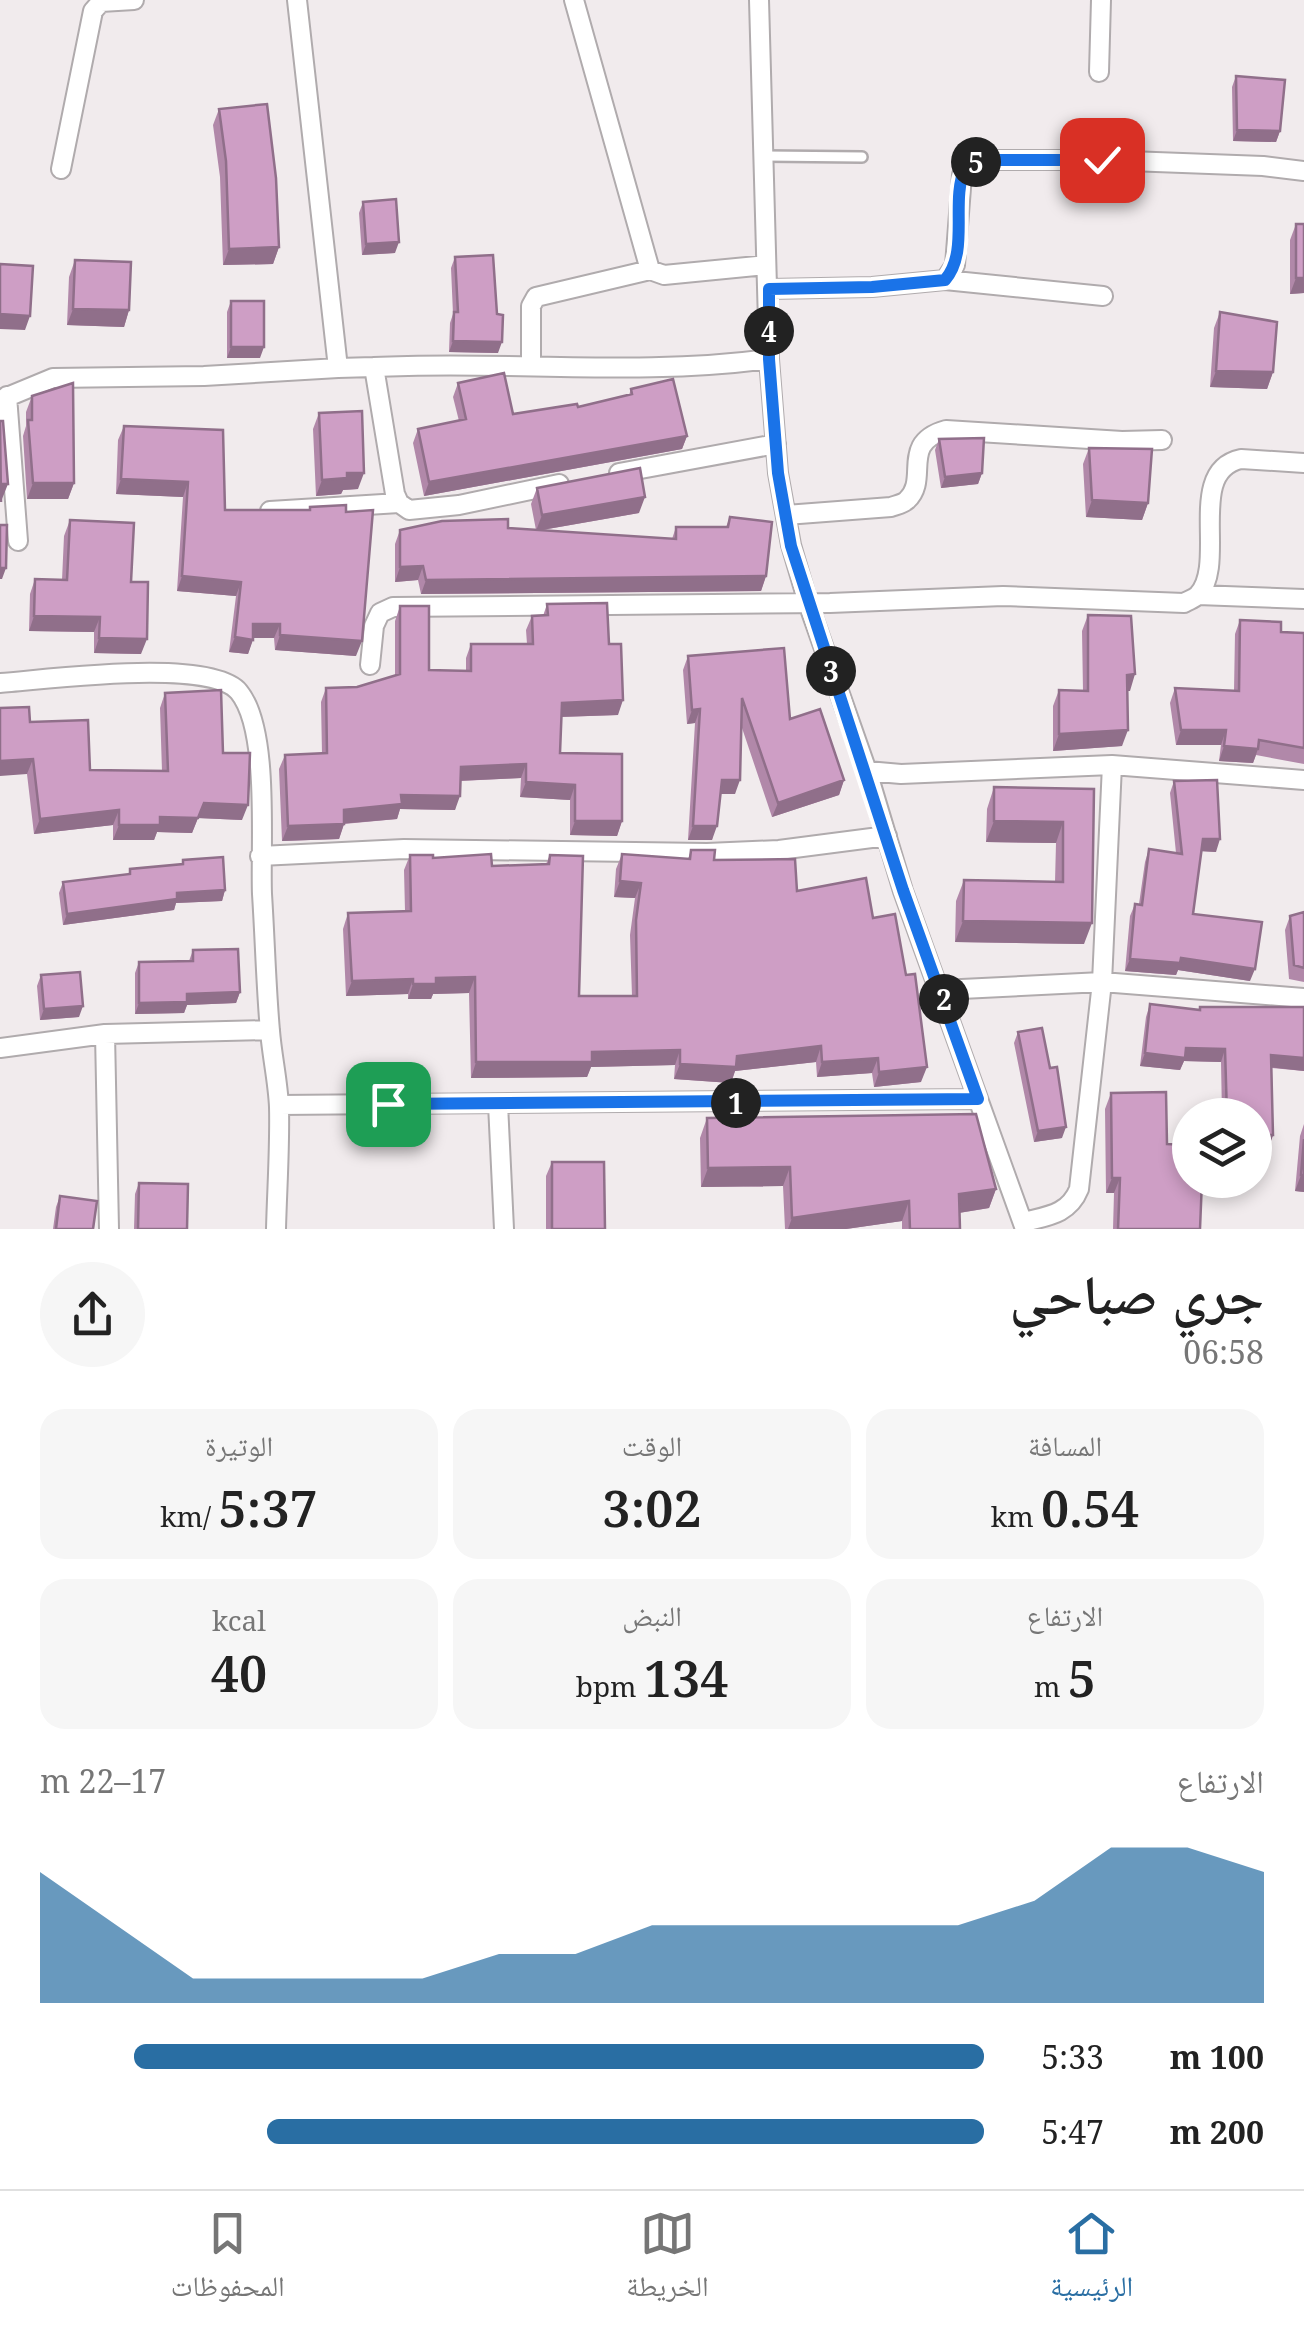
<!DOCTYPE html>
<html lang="ar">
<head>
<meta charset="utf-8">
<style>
	:root { --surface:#fff; --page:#f6f6f6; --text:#222; --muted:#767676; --line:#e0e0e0; --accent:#296ea3 }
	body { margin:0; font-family:"Noto Serif","Noto Naskh Arabic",serif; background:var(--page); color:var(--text); direction:rtl; height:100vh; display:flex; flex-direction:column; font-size:38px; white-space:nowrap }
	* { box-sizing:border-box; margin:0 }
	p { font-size:32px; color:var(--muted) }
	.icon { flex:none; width:55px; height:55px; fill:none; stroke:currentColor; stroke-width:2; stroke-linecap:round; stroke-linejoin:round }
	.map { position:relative; height:1229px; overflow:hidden; direction:ltr }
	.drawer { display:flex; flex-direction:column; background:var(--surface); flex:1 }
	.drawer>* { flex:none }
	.tools { position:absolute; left:1172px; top:1098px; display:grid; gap:20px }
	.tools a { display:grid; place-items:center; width:100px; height:100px; border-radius:50%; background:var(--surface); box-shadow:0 5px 15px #0003; font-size:50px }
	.pin { position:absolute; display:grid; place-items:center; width:85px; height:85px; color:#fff; margin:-42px; border-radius:20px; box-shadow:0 5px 15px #0006 }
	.km { position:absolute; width:50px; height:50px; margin:-25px; border-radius:50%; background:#222; color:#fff; font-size:28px; line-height:50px; text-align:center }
	.round { display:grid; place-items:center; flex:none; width:105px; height:105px; border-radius:52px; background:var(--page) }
	.headline { display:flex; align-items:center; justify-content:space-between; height:170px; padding:0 40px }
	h1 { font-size:55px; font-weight:600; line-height:75px }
	.figures { display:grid; grid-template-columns:repeat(3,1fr); gap:15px; height:170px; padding:10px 40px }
	.figures div { display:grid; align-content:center; border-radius:25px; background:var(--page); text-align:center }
	.figures b { font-size:50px; font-weight:600 }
	.figures small { font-size:28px; font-weight:400 }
	.figures p { font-size:28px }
	.chart { height:280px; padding:20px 40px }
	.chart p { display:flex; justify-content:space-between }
	.chart svg { width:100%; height:180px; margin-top:10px; fill:var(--accent); opacity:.7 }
	ul { padding:0 40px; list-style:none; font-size:32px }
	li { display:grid; grid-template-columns:160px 120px 1fr; align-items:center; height:75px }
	li i { height:25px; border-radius:12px; background:var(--accent) }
	.tab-bar { display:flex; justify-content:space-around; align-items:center; height:140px; border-top:2px solid var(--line); background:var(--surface); font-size:28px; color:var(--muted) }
	.tab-bar a { display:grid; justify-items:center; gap:5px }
	.tab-bar .active { color:var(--accent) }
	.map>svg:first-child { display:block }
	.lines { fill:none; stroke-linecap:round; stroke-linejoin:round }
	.lane-casing { stroke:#b0abad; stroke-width:14 }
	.street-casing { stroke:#b0abad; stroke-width:22 }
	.lane { stroke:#fff; stroke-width:9 }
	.street { stroke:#fff; stroke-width:18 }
	.wall { fill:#b188a9 }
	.shaded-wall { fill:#906f8a }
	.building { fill:#ce9ec5; stroke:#906f8a; stroke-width:2.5 }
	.route-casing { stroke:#fff; stroke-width:20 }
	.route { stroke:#1a73e8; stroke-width:12 }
</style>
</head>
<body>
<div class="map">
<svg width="1304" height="1229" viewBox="0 0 1304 1229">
	<rect width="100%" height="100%" fill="#f1ebed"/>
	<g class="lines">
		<!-- lane casing -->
		<g class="lane-casing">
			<path id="lane" d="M765,156L862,157"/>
		</g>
		<!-- street casing -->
		<g class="street-casing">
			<path id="street" d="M574,0L650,270L664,275L766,265
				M759,0L769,359L778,473L791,545L808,603L867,771L903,891L1025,1229
				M1099,72L1101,0
				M61,169L93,11L101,2L134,0
				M945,280L1103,296
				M769,289L872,287L945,280L955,265L962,175L965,169L980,160H1102L1263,166L1304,171
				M531,366V306L536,297L650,270
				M374,367C505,360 638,377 769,359
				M338,368L374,367L395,494L399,503L409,510L459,505L559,484
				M7,396L18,541
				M0,400L53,378L204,376L338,368L297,0
				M619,473L776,444
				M270,511L399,503
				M786,515L891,507C896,505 903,504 907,500C930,479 899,443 946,430L1122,441L1162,440
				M1198,595L1304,599
				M370,665L374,626L380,613L393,607L830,603L1003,596L1184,603C1189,600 1194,599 1198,595C1228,563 1185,471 1241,459L1304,463
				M0,683C45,680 211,657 239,692C270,730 260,845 262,894C265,940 266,986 270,1031C272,1056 278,1082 279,1107C280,1147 277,1189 276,1229
				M867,771L901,774L1112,765L1304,780
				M260,856L404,849L707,853L779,850L887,836
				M941,990L1102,982L1304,998
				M105,1034L109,1229
				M0,1048L105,1034L270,1030
				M498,1104L504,1229
				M279,1105L978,1099
				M1024,1222C1048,1216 1069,1214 1079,1189L1102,982L1112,765"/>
		</g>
		<!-- lane -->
		<use href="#lane" class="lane"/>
		<!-- street -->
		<use href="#street" class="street"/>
	</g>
	<!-- wall -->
	<path class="wall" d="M1236,76L1280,131L1276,142L1233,141L1232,87Z
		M219,109L279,247L273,264L223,265L220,177L213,125Z
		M363,202L395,253L362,255L359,213Z
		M1296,224H1304V293L1290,294V240Z
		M455,257L497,314L498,353L449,352L450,323L453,314L451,268Z
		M75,260L129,310L124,327L67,325L69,277Z
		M231,301L260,358H227V312Z
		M1220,312L1273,372L1267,389L1210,387L1214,328Z
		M458,383L513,414L578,407L629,395L631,389L687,436L682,449L424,496L413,443L418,429L459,421L453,397Z
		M32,396L74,483L68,499H27L23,436L26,426V412Z
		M319,413L358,489L343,490L341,494L316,496L313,429Z
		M124,426L225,510L356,656L275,650L274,638H253L248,654L229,652L236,596L177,591L183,497L116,494L118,440Z
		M939,439L982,473L978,484L941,488L935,450Z
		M1089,448L1148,503L1142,520L1086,517L1083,464Z
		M537,488L639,513L542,530L672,539L676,527H726L730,517L766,576L761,591L421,594L418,580L395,582V544L400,530L508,528L536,530L531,504Z
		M70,520L131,582L141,654L94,653V632L29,631L30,594L35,579L62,580L64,536Z
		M547,604L609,644L618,715L561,717L560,753L622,821L617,836L570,835V800L520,797L521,778L460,781L455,810L400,809L397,819L344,824L339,839L282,841L279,769L285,755L322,754L321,702L326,688L357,687L395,675V621L400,606L429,670L466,671V658L471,644H527L526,630L532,616H543Z
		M1088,615L1130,691H1127L1122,746L1053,751V706L1059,690L1083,691L1082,631Z
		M1240,620L1281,632L1304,633V764L1256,755L1253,763L1219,761L1221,745H1176L1170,703L1175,688L1234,691L1235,634Z
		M688,656L790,719L844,780L839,795L772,817L741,725L735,794H720L712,840H688L695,723L687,724L683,670Z
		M165,693L223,753L242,820L198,818L192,833L157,832L154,840H113V825L34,834L27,774L30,722L90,770L162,771L160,708Z
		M1174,781L1216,852L1201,851L1193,914L1250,981L1178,970L1176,975L1125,971L1130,916L1135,904H1139L1145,862L1149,849L1176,853L1170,793Z
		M994,787L1094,789L1084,944L955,942L956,901L964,880L1055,882L1056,843L986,842L987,809Z
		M691,850L797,891L873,918L921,1082L874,1087L872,1073L817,1077L816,1062L735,1071L731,1083L674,1079L675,1065L591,1067L587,1077L471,1078L469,993L433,994L431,999H408V994L346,996L343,929L348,913L405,911L404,870L410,855L492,866L546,864L550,855L579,996H632L630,935L635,898L614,897L616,869L622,854L688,859Z
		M183,860L225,890L222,901L176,903L174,910L63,925L59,893L63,882L128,875L130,869L182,864Z
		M1304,912V982L1289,979L1285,930L1290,916Z
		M193,950L240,992L236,1003L187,1005L184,1013L135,1014V973L139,962L189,961Z
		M41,975L79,1017L40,1020L37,986Z
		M1150,1004L1199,1010L1200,1007H1304V1071L1272,1068L1273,1135L1269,1147H1255V1115H1222L1221,1062L1184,1061L1180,1070L1140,1066L1146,1017Z
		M1018,1032L1062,1138L1034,1142L1014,1043Z
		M1111,1093L1167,1144L1190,1180H1227L1221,1195L1202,1194L1200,1229H1113L1114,1193H1106L1105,1109Z
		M707,1118L996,1189L989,1208L959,1213L960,1229H902V1221L846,1229H785L783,1186L701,1187L700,1138Z
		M1304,1124V1192L1295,1191L1300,1136Z
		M552,1162L605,1229H546V1176Z
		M139,1183L187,1229H134L135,1194Z
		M60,1196L93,1229H53L56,1207Z"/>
	<!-- shaded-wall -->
	<path class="shaded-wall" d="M1237,130L1280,131L1276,142L1233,141Z
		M399,242L395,253L362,255L366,244Z
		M279,247L273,264L223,265L229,249Z
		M1296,278H1304V293L1290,294Z
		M73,309L129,310L124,327L67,325Z
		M0,314L30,316L25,330L0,329Z
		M453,341L502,342L498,353L449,352Z
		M231,347H264L260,358H227Z
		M1216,371L1273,372L1267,389L1210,387Z
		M687,436L682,449L424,496L429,482Z
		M347,473H364L358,489L343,490L341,494L316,496L322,480Z
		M982,473L978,484L941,488L945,477Z
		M121,479L188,482L183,497L116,494Z
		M33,483H74L68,499H27Z
		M0,484H8L2,499H0Z
		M645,497L639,513L536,531L542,515Z
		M1092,500L1148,503L1142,520L1086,517Z
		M423,566L418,580L395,582L400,567Z
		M0,568H6L2,579H0Z
		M182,576L241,582L236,596L177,591Z
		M766,576L761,591L421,594L426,580Z
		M34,616L100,617L94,632L29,631Z
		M253,624H280L274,638H248Z
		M280,635L362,641L356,656L275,650Z
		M235,637L253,640L248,654L229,652Z
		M99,638L147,639L141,654L94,653Z
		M1135,674L1130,691H1121L1127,675Z
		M623,700L618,715L557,717L562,703Z
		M700,709L695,723L687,724L692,710Z
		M1128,730L1122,746L1053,751L1059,734Z
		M1181,730H1226L1221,745H1176Z
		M1224,746L1258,749L1253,763L1219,761Z
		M33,759L27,774L0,776V761Z
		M526,764L521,778L455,781L461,767Z
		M722,780H740L735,794H717Z
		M844,780L839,795L772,817L778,803Z
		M526,782L575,785L570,800L520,797Z
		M401,795L460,796L455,810L400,809L397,819L339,824L344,810Z
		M204,803L248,805L242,820L198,818L192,833L157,832L154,840H113L119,825L160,817Z
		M119,810L113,825L34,834L40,819Z
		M575,821H622L617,836L570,835Z
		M994,821L1063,822L1056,843L986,842Z
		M344,824L339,839L282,841L288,826Z
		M693,826H717L712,840H688Z
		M1203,839H1220L1216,852L1198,851Z
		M620,881L641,883L635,898L614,897Z
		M225,890L222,901L176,903L174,910L63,925L67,914L177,893Z
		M963,921L1092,923L1084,944L955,942Z
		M1181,958L1255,969L1250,981L1178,970L1176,975L1125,971L1130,959Z
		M475,977L469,993L433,994L431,999H408L413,984L436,978Z
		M413,979L408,994L346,996L352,981Z
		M240,992L236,1003L187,1005L184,1013L135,1014L139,1003L187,994Z
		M83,1006L79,1017L40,1020L44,1009Z
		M821,1046L816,1062L735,1071L731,1083L674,1079L680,1064Z
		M1186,1048L1225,1049L1221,1062L1184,1061L1180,1070L1140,1066L1145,1053Z
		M680,1050L675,1065L591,1067L587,1077L471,1078L476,1062L592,1052Z
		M1271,1055L1304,1058V1071L1267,1067Z
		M878,1058L872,1073L817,1077L822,1062Z
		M927,1067L921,1082L874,1087L879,1072Z
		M1066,1127L1062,1138L1034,1142L1038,1131Z
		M1255,1135H1273L1269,1147H1255Z
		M790,1167L783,1186L701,1187L708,1168Z
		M1301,1175H1304V1192L1295,1191Z
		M1112,1178H1120L1114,1193H1106Z
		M1201,1180H1227L1221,1195L1197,1193Z
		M996,1189L989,1208L952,1214L959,1194Z
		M909,1201L902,1221L846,1229H788L792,1218Z"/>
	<!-- building -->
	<path class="building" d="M1236,76L1285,80L1280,131L1237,130Z
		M267,104L276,178L279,247L229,249L226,161L219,109Z
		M396,199L399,242L366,244L363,202Z
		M1296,224H1304V278H1296Z
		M493,255L497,314L503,315L502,342L453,341L454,312H458L455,257Z
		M75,260L131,262L129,310L73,309Z
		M0,264L33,266L30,316L0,314Z
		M231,301H264V347H231Z
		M1220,312L1277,322L1273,372L1216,371Z
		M504,373L513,414L577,404L578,407L632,394L631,389L673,379L687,436L429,482L418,429L466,419L458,383Z
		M73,383L74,483H33L28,420H32V396Z
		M362,411L364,473H347V478L322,480L319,413Z
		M0,421H3L8,484H0L1,502Z
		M124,426L223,430L225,510H310V507L346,505V512L373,510L362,641L280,635V624H253V640L235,637L241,582L182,576L188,482L121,479Z
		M984,438L982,473L945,477L939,439Z
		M1089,448L1152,449L1148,503L1092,500Z
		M640,468L645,497L542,515L537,488Z
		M730,517L772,522L766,576L426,580L423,566L400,567V530L442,521L508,519V528L676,539V527H728Z
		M70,520L134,523L131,582H148L147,639L99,638L100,617L34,616L35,579L67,580Z
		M0,525H7L6,568H0Z
		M607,603L609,644H621L623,700L562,703L560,753L622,754V821H575V785L526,782V764L461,767L460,796L401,795L402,804L344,810V824L288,826L285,755L327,753L326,688L357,687L400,674V606H429V670L471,671V644H533L532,616L548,615L547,604Z
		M1088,615L1131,616L1135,674L1127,675L1128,730L1059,734V690L1088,691Z
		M1240,620L1281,622V632L1304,633V748L1259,740L1258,749L1224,746L1226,730H1181L1175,688L1239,691Z
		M784,648L790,719L820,709L844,780L778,803L742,698L740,780H722L717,826H693L700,709L692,710L688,656Z
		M221,690L223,753H250L248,805L204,803L198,818L160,817V825H119V810L40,819L33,759L0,761V708L29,707L30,722L88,720L90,770L168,771L165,693Z
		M1217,780L1220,839H1203L1193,914L1262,922L1255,969L1181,958L1180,963L1130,959L1135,904L1142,905L1149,849L1182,854L1174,781Z
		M994,787L1094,789L1092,923L963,921L964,880L1063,882V822L994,821Z
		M691,850H715L714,860L795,859L797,891L866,878L873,918L895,914L906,975L915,974L927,1067L879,1072L878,1058L822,1062L821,1046L737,1056L736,1067L680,1064V1050L592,1052V1062H476L475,977L436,978V984H413V979L352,981L348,913L411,911L410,855H433V858L491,854L492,866L549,864L550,855L583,856L579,996H637L636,920L641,883L620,881L622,854L690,859Z
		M223,857L225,890L177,893V899L67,914L63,882L130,874V869L183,864V860Z
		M1304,912V968L1294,965L1290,916Z
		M238,949L240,992L187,994V1002L139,1003V962L193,961V950Z
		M80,972L83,1006L44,1009L41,975Z
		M1150,1004L1200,1010V1007H1304V1058L1271,1055L1273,1135H1255V1115H1227L1225,1049L1186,1048L1185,1058L1145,1053Z
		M1042,1028L1050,1068L1057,1067L1066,1127L1038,1131L1018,1032Z
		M1166,1092L1167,1144L1190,1145V1180H1202L1200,1229H1118L1120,1178H1112L1111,1093Z
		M976,1114L996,1189L959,1194L960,1229H910L909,1201L792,1218L790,1167L708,1168L707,1118Z
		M1304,1139V1175H1301Z
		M552,1162H604L605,1229H552Z
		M139,1183L188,1184L187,1229H138Z
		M60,1196L97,1201L93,1229H56Z"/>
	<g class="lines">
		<!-- route casing -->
		<g class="route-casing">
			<path id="route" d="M388,1104L978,1099L903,890L791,546L778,473L769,359V289L872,287L945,280C970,251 950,202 965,168L980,160H1102"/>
		</g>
		<!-- route -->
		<use href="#route" class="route"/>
	</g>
</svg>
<div class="tools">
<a><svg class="icon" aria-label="layers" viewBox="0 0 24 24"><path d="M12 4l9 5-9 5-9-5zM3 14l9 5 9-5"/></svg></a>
</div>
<div class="pin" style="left:388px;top:1104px;background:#1e9e55"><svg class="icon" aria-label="arrive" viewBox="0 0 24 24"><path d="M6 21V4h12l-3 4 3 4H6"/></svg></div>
<div class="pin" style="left:1102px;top:160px;background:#d93025"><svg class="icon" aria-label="check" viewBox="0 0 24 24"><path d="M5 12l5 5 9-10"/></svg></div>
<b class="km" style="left:736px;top:1103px">1</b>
<b class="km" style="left:944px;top:999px">2</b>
<b class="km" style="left:831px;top:671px">3</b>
<b class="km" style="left:769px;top:331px">4</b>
<b class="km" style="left:976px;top:162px">5</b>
</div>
<section class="drawer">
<div class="headline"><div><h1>جري صباحي</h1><p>06:58</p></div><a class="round"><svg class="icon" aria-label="share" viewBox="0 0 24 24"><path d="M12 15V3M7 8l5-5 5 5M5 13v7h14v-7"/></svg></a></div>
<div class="figures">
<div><p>المسافة</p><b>0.54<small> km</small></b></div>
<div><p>الوقت</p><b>3:02</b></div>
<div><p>الوتيرة</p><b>5:37<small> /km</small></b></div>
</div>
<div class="figures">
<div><p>الارتفاع</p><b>5<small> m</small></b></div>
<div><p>النبض</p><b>134<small> bpm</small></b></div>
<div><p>kcal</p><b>40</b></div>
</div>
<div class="chart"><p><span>الارتفاع</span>17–22 m</p>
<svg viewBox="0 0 160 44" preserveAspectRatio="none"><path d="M0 44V12L10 25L20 38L30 38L40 38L50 38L60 32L70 32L80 25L90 25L100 25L110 25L120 25L130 19L140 6L150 6L160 12V44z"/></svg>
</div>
<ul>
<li><b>100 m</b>5:33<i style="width:90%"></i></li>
<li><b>200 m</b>5:47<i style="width:76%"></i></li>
</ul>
</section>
<nav class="tab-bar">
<a class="active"><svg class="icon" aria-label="home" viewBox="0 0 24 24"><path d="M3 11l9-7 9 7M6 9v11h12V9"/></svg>الرئيسية</a>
<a><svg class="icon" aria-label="map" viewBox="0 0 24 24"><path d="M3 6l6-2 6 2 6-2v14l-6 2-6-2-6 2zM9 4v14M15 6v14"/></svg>الخريطة</a>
<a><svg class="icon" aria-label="saved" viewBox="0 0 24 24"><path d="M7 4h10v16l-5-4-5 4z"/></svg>المحفوظات</a>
</nav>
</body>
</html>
